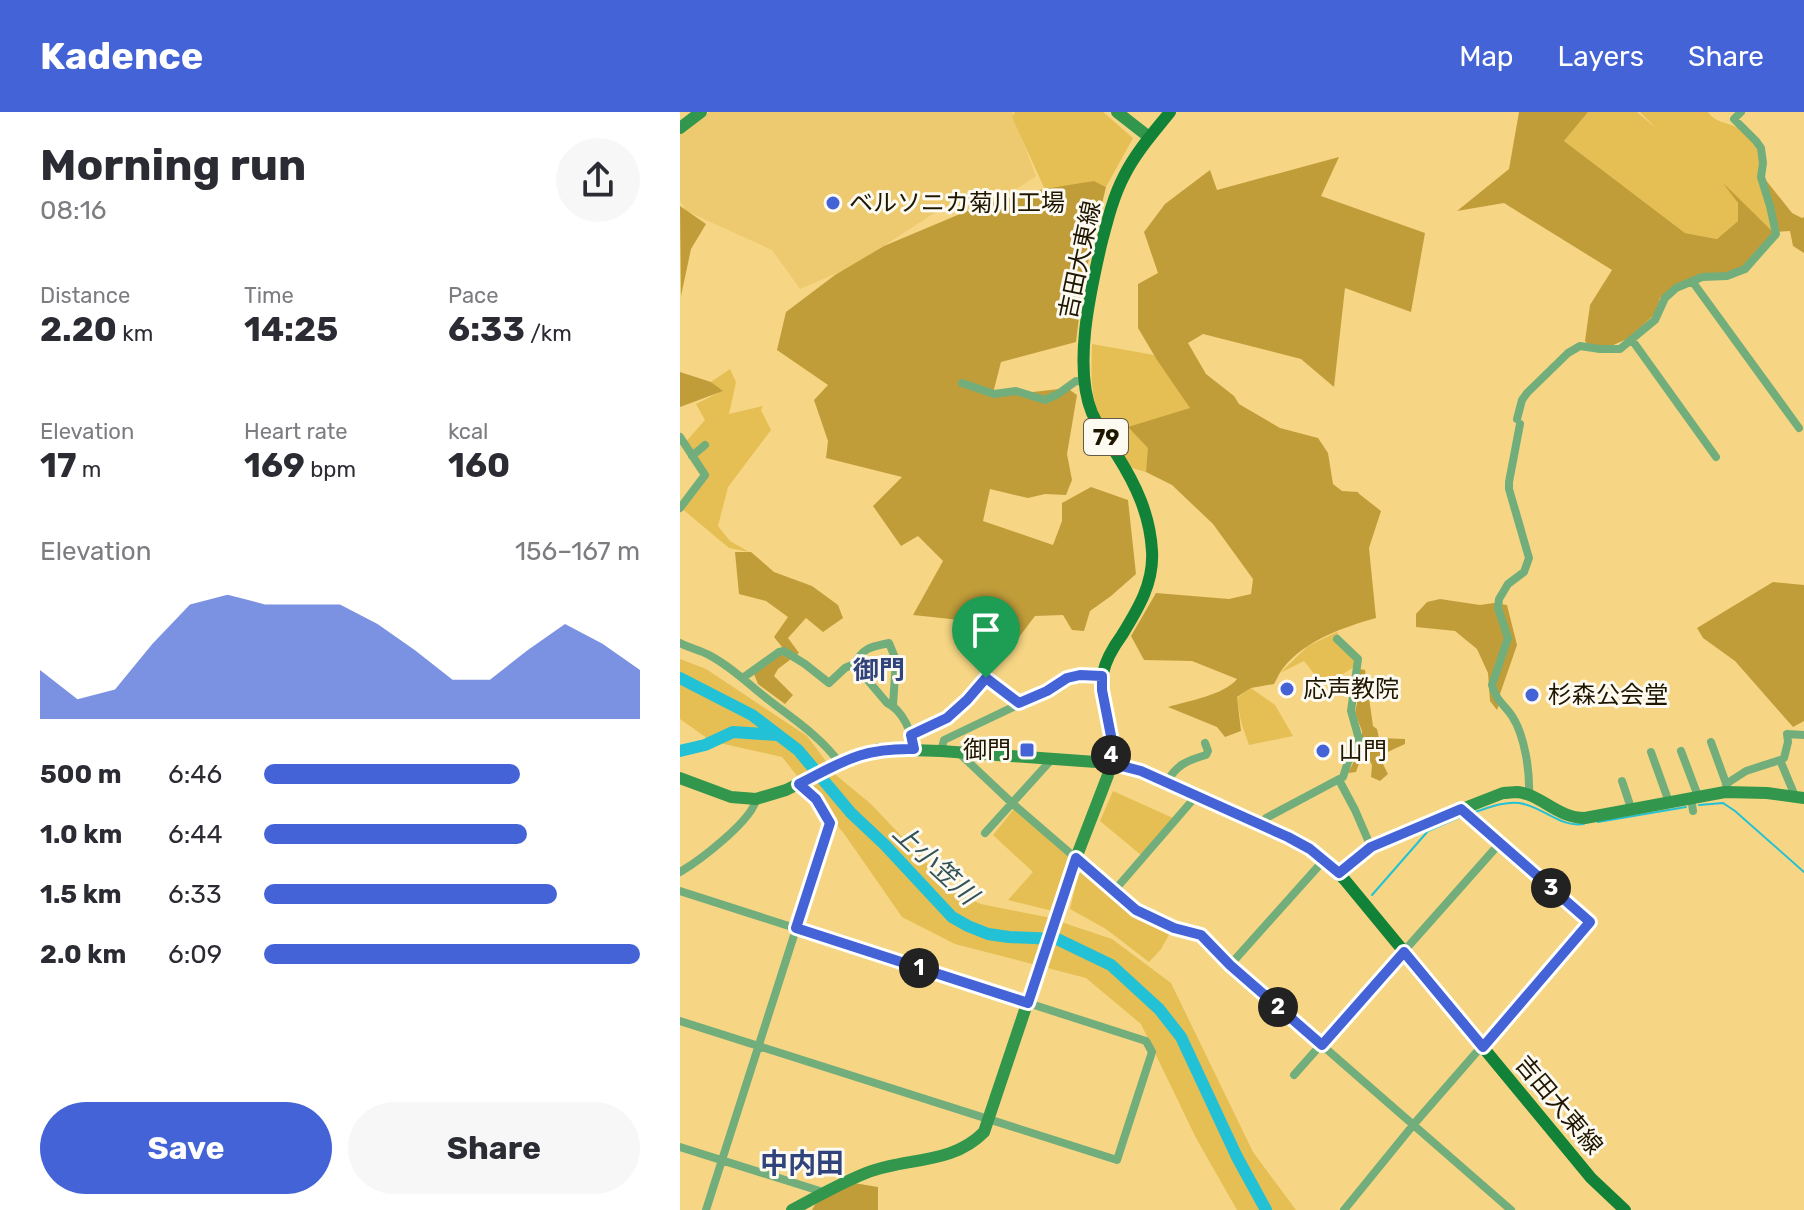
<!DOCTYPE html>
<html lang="en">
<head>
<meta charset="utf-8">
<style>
	:root { --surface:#fff; --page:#f7f7f7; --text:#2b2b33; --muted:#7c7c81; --accent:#4463d6 }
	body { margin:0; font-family:Rubik,"Noto Sans JP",sans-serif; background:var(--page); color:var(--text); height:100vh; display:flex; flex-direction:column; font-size:30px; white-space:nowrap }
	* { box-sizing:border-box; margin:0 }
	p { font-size:26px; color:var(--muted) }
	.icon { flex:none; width:44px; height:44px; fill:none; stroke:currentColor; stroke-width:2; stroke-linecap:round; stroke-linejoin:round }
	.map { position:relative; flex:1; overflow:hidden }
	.drawer { display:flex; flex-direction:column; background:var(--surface); width:680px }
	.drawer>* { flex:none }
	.pin { position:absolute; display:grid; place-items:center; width:68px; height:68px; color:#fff; margin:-82px -34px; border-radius:50% 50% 50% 0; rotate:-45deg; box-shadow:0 0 8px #0007 }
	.pin .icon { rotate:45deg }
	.km { position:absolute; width:40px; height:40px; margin:-20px; border-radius:50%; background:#222; color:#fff; font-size:22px; line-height:40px; text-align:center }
	.round { display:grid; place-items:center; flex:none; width:84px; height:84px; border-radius:42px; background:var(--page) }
	.head { display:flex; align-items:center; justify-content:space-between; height:136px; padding:0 40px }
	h1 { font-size:44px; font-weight:700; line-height:60px }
	.stats { display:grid; grid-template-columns:repeat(3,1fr); gap:12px; height:136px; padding:8px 40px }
	.stats div { display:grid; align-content:center }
	.stats b { font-size:34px; font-weight:700 }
	.stats small { font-size:22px; font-weight:400 }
	.stats p { font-size:22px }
	.chart { height:224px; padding:16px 40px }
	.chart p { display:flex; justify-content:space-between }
	.chart svg { width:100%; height:144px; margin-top:8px; fill:var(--accent); opacity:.7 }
	.button { display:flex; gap:16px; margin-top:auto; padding:16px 40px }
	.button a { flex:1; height:92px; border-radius:48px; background:var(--accent); color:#fff; font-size:32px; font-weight:700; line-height:92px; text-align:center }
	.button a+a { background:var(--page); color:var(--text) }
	ul { padding:0 40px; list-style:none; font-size:26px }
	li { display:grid; grid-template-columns:128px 96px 1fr; align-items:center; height:60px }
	li i { height:20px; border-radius:10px; background:var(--accent) }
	header { display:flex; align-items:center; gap:48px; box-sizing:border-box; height:112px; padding:0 40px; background:var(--accent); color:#fff }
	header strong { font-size:38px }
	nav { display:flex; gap:44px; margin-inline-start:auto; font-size:28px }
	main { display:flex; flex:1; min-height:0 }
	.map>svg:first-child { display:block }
	.built { fill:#edca6f }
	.green { fill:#e5be54 }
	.forest { fill:#c19d3a }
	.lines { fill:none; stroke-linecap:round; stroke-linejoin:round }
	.stream { stroke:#23c1d5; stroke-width:2 }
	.river { stroke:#23c1d5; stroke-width:12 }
	.street { stroke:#72ae7c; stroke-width:8 }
	.secondary { stroke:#32974c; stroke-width:12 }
	.primary { stroke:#118237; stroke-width:12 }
	.route-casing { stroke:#fff; stroke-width:16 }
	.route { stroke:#4463d6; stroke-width:10 }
	.poi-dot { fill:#4463d6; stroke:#fdfaf2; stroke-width:3 }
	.labels { text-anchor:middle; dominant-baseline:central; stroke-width:6; stroke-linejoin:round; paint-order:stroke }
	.shield { fill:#fdfaf2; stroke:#625a49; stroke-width:2 }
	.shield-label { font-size:22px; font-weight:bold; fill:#1f1600 }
	.poi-label { font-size:24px; fill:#1f1600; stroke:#fdfaf2; text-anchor:start }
	.street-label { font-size:24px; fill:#1f1600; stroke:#fdfaf2 }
	.neighbourhood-label { font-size:26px; font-weight:bold; fill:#31437d; stroke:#fdfaf2 }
	.water-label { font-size:26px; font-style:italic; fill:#335256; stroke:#fdfaf2 }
	.quarter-label { font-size:28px; font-weight:bold; fill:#31437d; stroke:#fdfaf2 }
</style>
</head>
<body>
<header>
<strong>Kadence</strong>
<nav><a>Map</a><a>Layers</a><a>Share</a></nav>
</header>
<main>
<section class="drawer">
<div class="head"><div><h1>Morning run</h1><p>08:16</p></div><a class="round"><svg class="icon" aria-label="share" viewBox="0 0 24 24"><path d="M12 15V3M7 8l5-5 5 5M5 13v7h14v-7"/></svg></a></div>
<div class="stats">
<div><p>Distance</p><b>2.20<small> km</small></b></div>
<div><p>Time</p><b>14:25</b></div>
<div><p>Pace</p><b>6:33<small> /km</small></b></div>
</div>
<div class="stats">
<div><p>Elevation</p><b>17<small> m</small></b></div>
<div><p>Heart rate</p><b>169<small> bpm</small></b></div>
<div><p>kcal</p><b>160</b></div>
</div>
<div class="chart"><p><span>Elevation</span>156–167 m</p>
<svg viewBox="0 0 160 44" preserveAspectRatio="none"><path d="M0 44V29L10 38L20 35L30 21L40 9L50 6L60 9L70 9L80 9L90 15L100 23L110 32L120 32L130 23L140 15L150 21L160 29V44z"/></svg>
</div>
<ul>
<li><b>500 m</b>6:46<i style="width:68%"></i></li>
<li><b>1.0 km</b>6:44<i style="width:70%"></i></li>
<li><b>1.5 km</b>6:33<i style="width:78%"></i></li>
<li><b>2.0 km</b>6:09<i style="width:100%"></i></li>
</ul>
<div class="button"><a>Save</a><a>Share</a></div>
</section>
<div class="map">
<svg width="1124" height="1098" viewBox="0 0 1124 1098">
	<rect width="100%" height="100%" fill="#f6d684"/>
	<!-- built -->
	<path class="built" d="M30,0H332L356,64L308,96L256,100L171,155L120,177L92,138L6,99L0,89V22Z"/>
	<!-- green -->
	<path class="green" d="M335,0H423L453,26L426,75L414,69L367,82L332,5Z
		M908,0H957L977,17L960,0H1028C1035,11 1048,10 1058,16C1069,22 1076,32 1081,43L1094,121L1055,86L1058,91V109L1037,127L1005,121L884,29Z
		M412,232L474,243L511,296L449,316L469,336L466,360L449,355C437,335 421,314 415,291C410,272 412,251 412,232Z
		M50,257L56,270L49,302L83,294L81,298L91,318L48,375L38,414L50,429L69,440L49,436L0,395L22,364L3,333L25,308L16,292L42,279L31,270Z
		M657,520L677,553L663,562L642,572L624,549L600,561L628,534Z
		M0,547L26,557L127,624L157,664L191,692L274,780L301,792L366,805L432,827L491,871L573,1040L616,1098H557L516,1026L461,912L406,866L275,832L222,805L165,723L102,645L31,629L0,607Z
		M571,576L595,593L613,624L569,633L561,610L557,586Z
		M433,679L493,706L461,743L420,709Z
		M334,697L392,746L373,799L328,788L353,760L313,723Z
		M400,755L430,784L453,802L490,821L481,837L469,850L426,817L390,797Z"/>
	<!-- forest -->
	<path class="forest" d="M839,0H908L884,29L1005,121L1037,127L1058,109V91L1043,71L1094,121L1066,155L1047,164L1022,165L980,186L975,202L949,226L929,235L909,234L905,229L910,193L932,158L824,91L777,99L829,57Z
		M659,45L641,84L745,121L731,200L665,176L654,275L621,247L523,222L508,231L526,262L554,284L559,292L600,316L638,326L648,341L653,372L662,379L679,380L678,381L701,399L689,436L696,506C664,515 626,528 604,555C600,559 597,567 594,572L571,576L557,585L561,619L545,625L537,615L488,595C508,589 544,583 557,567L512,549L464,548L451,524L476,481L549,487L571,482L573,467L533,412L492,373L466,360L468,336L448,315L510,296L477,248L458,216V172L478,161L464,120L485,92L530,58L537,78Z
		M1085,67L1112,101L1122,106L1124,105V141L1113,134L1110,119L1096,120Z
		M414,69L426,75L403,172L396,230L321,250L312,285L387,276L397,283L387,342L392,368L386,383L365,382L348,386L310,377L303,409L373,433L382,409V391L411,375L448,388L456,462L431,484L410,499L404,519L392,518L383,503L355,504L336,529L325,528L307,540L300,534L298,510L233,503L263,449L238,424L221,434L193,394L222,365L146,346L148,329L134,288L148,273L97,238L106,200L155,163L204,134L299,94L364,77Z
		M0,94L26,112L11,137L1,184Z
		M0,260L31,270L43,279L0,295Z
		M55,440H71L94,460L132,474L158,493L163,506L143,520L126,506L108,526L119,541L98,557L94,564L113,583L105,592L78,572L74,562L101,541L102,535L94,525L108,505L86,489L59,482Z
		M1093,470L1124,473V609L1113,615L1055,549L1023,526L1017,516Z
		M760,487L800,493L814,491L827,493L837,533L820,582L821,587L817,598L810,589L808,561L797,537L775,519L736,515V502L747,490Z
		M679,557L685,558L693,614L697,617L699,626L725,627V632L699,644L708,662L700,669L691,665L692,653L687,644L681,646L676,660L668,661L682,633V619L675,601L679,581Z
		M174,1071L198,1075V1098H132L137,1089Z"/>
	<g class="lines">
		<!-- stream -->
		<path class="stream" d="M1019,693L1043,691L1055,699L1124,760
			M795,700C808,696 825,689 839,691C862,694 880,716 904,712
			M918,710L1006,695
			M692,783L748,719L780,705"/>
		<!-- river -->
		<path class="river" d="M0,566L72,603L118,638L171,701L205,733L272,805L288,814L308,822L329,825L377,827L431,853L479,897L501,925L557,1045L586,1098
			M0,639L25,633L53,620L97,623"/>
		<!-- street -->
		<path class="street" d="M1012,169L1119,316
			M952,228L1036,345
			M282,271L314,282L336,279L365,288L378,282L396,269L405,270
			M837,307L842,288L847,281L888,241L900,234L920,237H940L975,208L985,186L996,176L1022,165L1047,164L1065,157L1096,122L1090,94L1081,65L1083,51L1081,36L1076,29L1054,7L1061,0
			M840,312L829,370V377L849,446L844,460L828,472L819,487L818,496L828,526L812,573C816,589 824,592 832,604C845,624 850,660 849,683
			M0,325L25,363L0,396
			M12,344L25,333
			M0,531C9,536 20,538 29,543C46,552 60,564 74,576C103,601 136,619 159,650
			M174,552C184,535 191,535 209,531L216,548L213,593
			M64,565L99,540L104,539L125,552L149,571L165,556L174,552L207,591C223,598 232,621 234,637
			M231,623L267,606L287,588L306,566L339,591
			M1031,630L1047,674
			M261,639L264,628L367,579L387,566L400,563L422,564
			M1001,639L1018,684
			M971,640L989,690
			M279,641L333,692L456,798L494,816L521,823L550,853L831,1098
			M1100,648L1104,646L1108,630L1107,622L1124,623
			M659,668L675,698L691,735
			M942,669L951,696
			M487,670C496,653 508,648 526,643L528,639L525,631
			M1046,672L1066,659L1100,648L1115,684
			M1011,685L1013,699
			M581,713L586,706L663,665L668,650L678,634L679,627L671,599L678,547L657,527
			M305,721L372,647
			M0,760C19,749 73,708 76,687
			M0,779L466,929L472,940L437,1048L0,909
			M434,779L517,683
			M550,853L644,748
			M614,963L820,731
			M0,1035L143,1080
			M26,1098L150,711L136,687L119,672
			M664,1098L734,1012L910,810L781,697"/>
		<!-- secondary -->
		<path class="secondary" d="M437,0L469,25
			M0,16L21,0
			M0,666L51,685L76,687L106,678L174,644L199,637L261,639L430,651L428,663L396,746L304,1020C272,1053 226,1045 186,1061C161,1071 136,1085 112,1098
			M659,761L691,735L741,713L823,681C828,681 832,680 837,680C861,682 877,706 905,706L1045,680L1087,681L1124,686"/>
		<!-- primary -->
		<path class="primary" d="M490,0C474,20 456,40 444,64C433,85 427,110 421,133C410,181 393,255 412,301C419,316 428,329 437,343C456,373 470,403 472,439C474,471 458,497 442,523C434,534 426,547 423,561C419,583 430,605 432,627C432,635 431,643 430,651C468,661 502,677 538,693C583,713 632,730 664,767L911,1066L945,1098"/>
	</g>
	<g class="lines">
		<!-- route casing -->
		<g class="route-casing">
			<path id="route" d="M400,563L422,564V578L432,629L430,651L461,659L608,725L630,737L659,761L691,735L781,697L910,810L803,935L724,840L642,933L550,853L521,823L494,816L456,798L396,746L348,891L116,816L150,711L136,687L119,672C164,649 181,636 234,637L231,623L267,606L287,588L306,566L339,591L367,579L387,566Z"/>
		</g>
		<!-- route -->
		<use href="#route" class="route"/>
	</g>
	<!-- markers -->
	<g class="poi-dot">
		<circle cx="153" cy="91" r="8"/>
		<circle cx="607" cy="577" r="8"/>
		<circle cx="852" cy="583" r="8"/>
		<rect x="339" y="630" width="16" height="16" rx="4"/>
		<circle cx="643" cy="639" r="8"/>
	</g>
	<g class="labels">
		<!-- shield labels -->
		<rect class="shield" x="404" y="307" width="44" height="36" rx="6"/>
		<g class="shield-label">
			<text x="426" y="325">79</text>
		</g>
		<!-- poi labels -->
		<g class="poi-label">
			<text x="169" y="91">ベルソニカ菊川工場</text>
			<text x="623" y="577">応声教院</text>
			<text x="868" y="583">杉森公会堂</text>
			<text x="331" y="638" text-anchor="end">御門</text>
			<text x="659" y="639">山門</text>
		</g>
		<!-- street labels -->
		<g class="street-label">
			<text transform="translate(400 148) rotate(-78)">吉田大東線</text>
			<text transform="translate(879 993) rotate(50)">吉田大東線</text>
		</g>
		<!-- neighbourhood labels -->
		<g class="neighbourhood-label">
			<text x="199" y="558">御門</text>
		</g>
		<!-- water labels -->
		<g class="water-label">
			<text transform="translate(255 752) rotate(43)">上小笠川</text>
		</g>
		<!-- quarter labels -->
		<g class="quarter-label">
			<text x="122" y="1051">中内田</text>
		</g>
	</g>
</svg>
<div class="pin" style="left:306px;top:566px;background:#1e9e55"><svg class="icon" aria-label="arrive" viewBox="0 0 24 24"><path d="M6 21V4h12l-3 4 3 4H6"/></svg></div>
<b class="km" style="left:239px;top:856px">1</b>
<b class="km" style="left:598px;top:895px">2</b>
<b class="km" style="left:871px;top:776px">3</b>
<b class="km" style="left:431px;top:643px">4</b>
</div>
</main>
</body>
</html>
